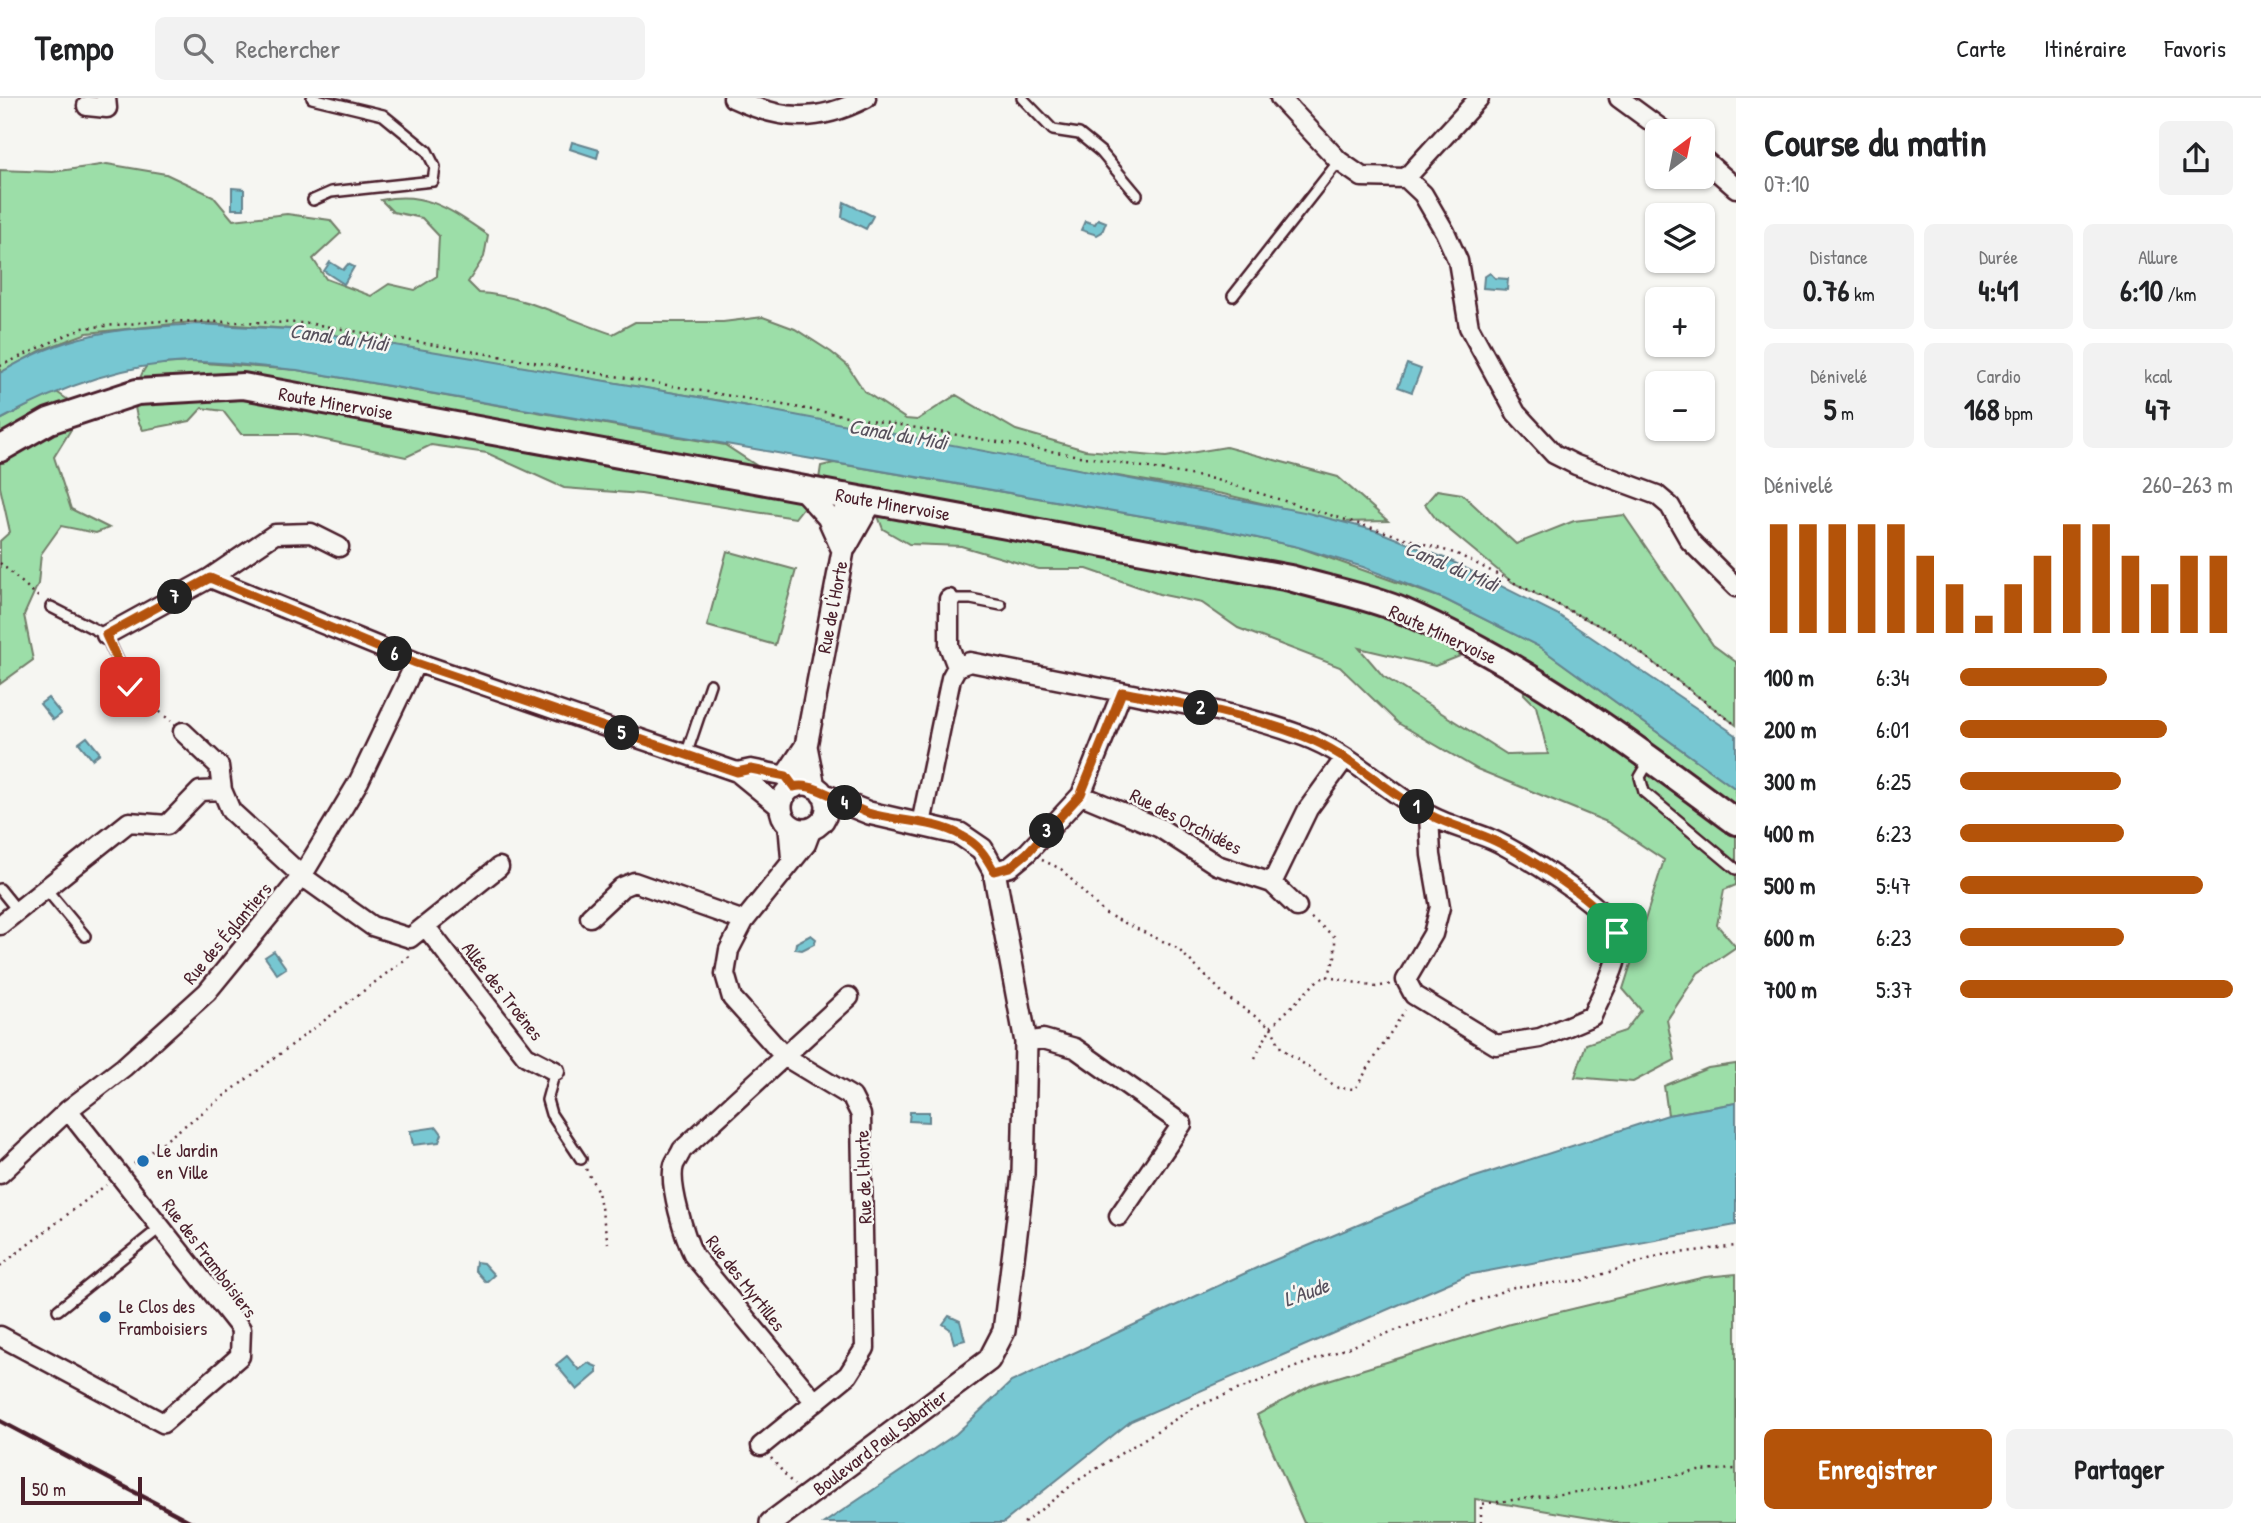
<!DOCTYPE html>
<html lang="fr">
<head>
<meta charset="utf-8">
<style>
	:root { --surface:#fff; --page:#f2f2f2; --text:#202124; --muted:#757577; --line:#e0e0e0; --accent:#b45309 }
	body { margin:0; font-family:"Patrick Hand",sans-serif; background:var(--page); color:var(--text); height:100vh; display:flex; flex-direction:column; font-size:26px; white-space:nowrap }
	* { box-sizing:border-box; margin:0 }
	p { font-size:23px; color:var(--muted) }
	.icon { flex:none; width:38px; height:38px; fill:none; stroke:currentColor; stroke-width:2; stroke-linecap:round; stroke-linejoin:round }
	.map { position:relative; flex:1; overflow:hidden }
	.side { display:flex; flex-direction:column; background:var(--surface); width:525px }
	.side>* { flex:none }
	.needle { width:46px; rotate:32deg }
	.tools { position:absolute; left:1645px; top:21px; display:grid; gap:14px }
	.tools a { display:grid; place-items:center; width:70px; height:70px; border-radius:10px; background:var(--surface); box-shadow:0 2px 5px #0004; font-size:35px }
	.scale { position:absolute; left:21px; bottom:18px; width:121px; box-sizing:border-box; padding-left:7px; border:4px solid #4a1f2b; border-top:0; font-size:19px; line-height:24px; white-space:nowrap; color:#4a1f2b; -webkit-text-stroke:5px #f6f6f2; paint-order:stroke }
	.pin { position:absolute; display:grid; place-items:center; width:60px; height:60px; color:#fff; margin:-30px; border-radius:14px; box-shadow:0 4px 10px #0006 }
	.km { position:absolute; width:35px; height:35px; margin:-18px; border-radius:50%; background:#222; color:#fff; font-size:19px; line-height:35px; text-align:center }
	.round { display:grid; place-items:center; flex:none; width:74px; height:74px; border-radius:10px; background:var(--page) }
	.head { display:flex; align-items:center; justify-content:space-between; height:119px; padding:0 28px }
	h1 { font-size:38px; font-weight:700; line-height:52px }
	.figures { display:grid; grid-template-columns:repeat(3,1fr); gap:10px; height:119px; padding:7px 28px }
	.figures div { display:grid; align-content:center; border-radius:10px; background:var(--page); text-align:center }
	.figures b { font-size:30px; font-weight:700 }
	.figures small { font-size:19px; font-weight:400 }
	.figures p { font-size:19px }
	.chart { height:196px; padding:14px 28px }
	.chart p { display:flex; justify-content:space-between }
	.chart svg { width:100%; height:126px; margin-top:7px; stroke:var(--accent); stroke-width:6 }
	.primary-button { display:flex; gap:14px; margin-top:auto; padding:14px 28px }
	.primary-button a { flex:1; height:80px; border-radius:10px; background:var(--accent); color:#fff; font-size:28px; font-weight:700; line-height:80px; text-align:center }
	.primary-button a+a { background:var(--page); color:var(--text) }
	ul { padding:0 28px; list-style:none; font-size:23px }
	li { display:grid; grid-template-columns:112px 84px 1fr; align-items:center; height:52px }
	li i { height:18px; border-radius:9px; background:var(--accent) }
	header { display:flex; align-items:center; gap:42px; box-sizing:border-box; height:98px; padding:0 35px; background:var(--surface); border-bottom:2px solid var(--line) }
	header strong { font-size:33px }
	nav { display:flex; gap:38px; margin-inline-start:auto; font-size:24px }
	.search { width:490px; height:63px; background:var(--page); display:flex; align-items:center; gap:18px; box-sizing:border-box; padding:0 24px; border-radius:10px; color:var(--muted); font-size:26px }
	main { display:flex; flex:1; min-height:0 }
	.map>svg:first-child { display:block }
	.green { fill:#9cdea8; stroke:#737e6a; stroke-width:2; fill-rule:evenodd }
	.water { fill:#77c7d2; stroke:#65848f; stroke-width:2 }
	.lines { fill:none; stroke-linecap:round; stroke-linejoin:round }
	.service-casing { stroke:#4a1f2b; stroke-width:14 }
	.minor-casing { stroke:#4a1f2b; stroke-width:23 }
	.tertiary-casing { stroke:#4a1f2b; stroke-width:26 }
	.secondary-casing { stroke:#4a1f2b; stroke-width:30 }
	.path { stroke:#4a1f2b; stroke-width:2.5; stroke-dasharray:2 5; stroke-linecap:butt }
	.service { stroke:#f6f6f2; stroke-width:9 }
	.minor { stroke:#f6f6f2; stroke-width:18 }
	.tertiary { stroke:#f6f6f2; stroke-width:21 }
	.secondary { stroke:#f6f6f2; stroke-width:24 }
	.rail { stroke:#4a1f2b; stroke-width:4.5 }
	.route-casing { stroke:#fff; stroke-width:14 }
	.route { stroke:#b45309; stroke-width:9 }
	.poi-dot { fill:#1f6fb2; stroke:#f6f6f2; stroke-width:2.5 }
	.labels { text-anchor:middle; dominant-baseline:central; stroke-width:5; stroke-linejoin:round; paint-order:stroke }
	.street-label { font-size:19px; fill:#4a1f2b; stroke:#f6f6f2 }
	.poi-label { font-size:19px; fill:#4a1f2b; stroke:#f6f6f2; text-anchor:start }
	.water-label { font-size:21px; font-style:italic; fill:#58515d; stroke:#f6f6f2 }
</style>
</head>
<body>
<header>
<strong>Tempo</strong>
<div class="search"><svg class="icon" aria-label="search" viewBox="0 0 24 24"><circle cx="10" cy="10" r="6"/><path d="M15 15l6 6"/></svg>Rechercher</div>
<nav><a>Carte</a><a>Itinéraire</a><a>Favoris</a></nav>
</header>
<main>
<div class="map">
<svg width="1736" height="1425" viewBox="0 0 1736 1425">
	<rect width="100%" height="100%" fill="#f6f6f2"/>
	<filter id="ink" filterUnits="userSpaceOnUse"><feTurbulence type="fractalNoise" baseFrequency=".0143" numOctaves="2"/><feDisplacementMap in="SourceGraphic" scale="14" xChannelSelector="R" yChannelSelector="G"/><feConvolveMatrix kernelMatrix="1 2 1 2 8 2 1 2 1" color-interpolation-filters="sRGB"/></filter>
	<g filter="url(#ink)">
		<!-- green -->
		<path class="green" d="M107,66L166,76L213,98L233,122L287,116L330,122L341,135L313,161L326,181L371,198L389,186L415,192L437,178L439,138L422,120L393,114L381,102C426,92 452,113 488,137L484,159L468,184L479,195C528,198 568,222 613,236L635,224H723L763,219L795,231L831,254L847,267L864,293L906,321L917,322L956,297L1016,332L1085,352L1166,359L1226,349L1338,379L1388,423L1341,424L1223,396L994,357L721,303L304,232L193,224L87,235L42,252L0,275V72L53,74Z
			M191,264L297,272L725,347L809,402L795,420L641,396L564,390L487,355L431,347L406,359L297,336H241L223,313L202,310L190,323L143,332C130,312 134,286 147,267Z
			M55,293L83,312L54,359L71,411L109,430L96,435L61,428L41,456L38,486L24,517L33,562L0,586V443L10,434L0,389V322Z
			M834,365L1212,430L1298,449L1444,501L1538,548L1736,691V787L1724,792L1717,827L1736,849L1698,875L1667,922L1675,962L1633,984L1575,979L1586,946L1625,933L1641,912L1623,891L1664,762L1607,724L1477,671L1398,625L1340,569L1238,530L1202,505L1159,496L1087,471H1039L961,448L909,446L883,431L876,413L833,404L819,381L821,368ZM1359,550L1435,568L1465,556L1523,566L1524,596L1536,608L1548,656L1508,657L1383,578Z
			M1437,392L1462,396L1516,446L1574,423L1624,417L1713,547L1736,564V627L1614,535L1512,484L1436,421L1425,406Z
			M727,453L796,472L775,547L707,528Z
			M1736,966V1005L1668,1017L1664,988L1708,970Z
			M1736,1176V1425H1620L1475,1401V1425H1304L1257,1317L1312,1287L1510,1226L1705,1179Z"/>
		<!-- water -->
		<path class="water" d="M572,44L599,52L597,60L570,51Z
			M232,90L244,91V111H232Z
			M844,104L873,118L866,131L842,119Z
			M1098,121L1106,124L1102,134L1097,137L1081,132L1085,123L1095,126Z
			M330,164L343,172L348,166L354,169L344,186L324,173Z
			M1490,175L1495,180L1508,181L1507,192L1483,190L1484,179Z
			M198,226L304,232L479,261L721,303L1304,414L1377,433L1449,462L1557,516L1736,637V691L1538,548L1444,501L1363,469L1298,449L1212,430L297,272C261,269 225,263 189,264C122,266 58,290 0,322V275C71,232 119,231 198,226Z
			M1407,266L1421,271L1412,294L1398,289Z
			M48,600L61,616L53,622L40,606Z
			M87,639L100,655L92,661L79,645Z
			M811,837L816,841L814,846L802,852L795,851L796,845Z
			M274,853L286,870L277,876L265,859Z
			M1736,1005V1127L1467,1177L1131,1323L1003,1425H824L956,1336L1011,1284L1265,1166L1463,1083L1668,1017Z
			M910,1014H929V1024L909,1023Z
			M437,1029L442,1036L439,1044L413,1047L410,1033Z
			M476,1164L483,1165L494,1177L486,1184L475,1172Z
			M949,1218L960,1223L965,1242L954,1245L950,1231L943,1226Z
			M567,1258L579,1272L588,1265L597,1269V1275L577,1292L556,1267Z"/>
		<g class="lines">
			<!-- service casing -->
			<g class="service-casing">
				<path id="service" d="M312,0L383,17L427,53L435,69L433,83L331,94L313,102
					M1022,0L1053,32L1079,36L1101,54L1137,97
					M1233,198L1339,63
					M949,501H971L1001,507
					M51,509L106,537L130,589
					M686,657L710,586
					M1650,662L1640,679L1644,694L1736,771
					M45,790L85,838
					M0,791L17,812
					M555,973L547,1002L551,1016L581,1061
					M58,1212L161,1129"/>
			</g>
			<!-- minor casing -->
			<g class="minor-casing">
				<path id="minor" d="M733,0C782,23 818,25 866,0
					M1280,0L1339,63L1362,79L1406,80L1423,96L1445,134L1458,163L1469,229L1516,315L1554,356L1576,367L1657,397L1670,408L1690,443L1736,489
					M1619,0L1664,33
					M87,8L107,10L106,0
					M1703,61L1736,90
					M1406,80L1479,0
					M210,480L416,564L737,674L781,710
					M949,501V548L957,569
					M106,537L210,480L275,436L311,435L339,449
					M183,634L219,668L222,692L231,713L302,778L372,828L410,840L499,769
					M737,674L751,671L786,678
					M1081,697L1160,730L1217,767L1272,785L1297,809
					M788,725L791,760
					M921,726L951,580L957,569L970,564L1122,594
					M994,773L1010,769L1027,755L1081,697L1122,594C1183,606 1244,616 1303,638C1350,655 1386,693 1429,717C1449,728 1472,733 1493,742C1518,753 1608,809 1616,833C1625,859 1602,893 1592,918L1540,940L1496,947L1414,897L1406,882L1433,836L1440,809L1431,757L1429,717
					M1272,785L1308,711L1345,660
					M590,819L622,789L634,784L744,823
					M0,827L129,724L167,727L200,693L222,692
					M426,829L526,958L555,973
					M1026,944L1043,941L1075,950L1182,1026L1119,1118
					M0,1076L68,1012L124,969L207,894L302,778L359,683L416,564
					M0,1238L163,1325L240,1258L241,1231L68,1012
					M815,1304L694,1158C685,1140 668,1086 674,1067C676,1062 680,1057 682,1052L849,899
					M761,1348L848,1277L865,1250L861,1017L852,999L784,958L732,900L725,876L729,852L744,823L806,746L812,730"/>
			</g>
			<!-- tertiary casing -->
			<g class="tertiary-casing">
				<path id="tertiary" d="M802,390L828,419L841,448
					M846,448L872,402
					M781 709a23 23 0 1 1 46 0a23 23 0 1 1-46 0Z
					M794,689L786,678L806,648
					M814,689L806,648L843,453L846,397
					M771,1425L989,1262L1004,1233L1016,1136L1023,1076L1026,944L994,773L982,751L960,736L869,715L822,696"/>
			</g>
			<!-- secondary casing -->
			<g class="secondary-casing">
				<path id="secondary" d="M0,351L49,323L137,294L243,288L1290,480C1327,491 1368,498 1403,513C1525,566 1630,645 1736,724"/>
			</g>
			<!-- path -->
			<path class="path" d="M0,268L82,230L161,223L307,225L1213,381L1457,456L1614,535L1736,627
				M0,465L42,502
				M138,596L171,623
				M1042,762L1061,771L1104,815L1177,850L1228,900L1271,929L1319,881L1328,879
				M1311,820L1335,839V859L1328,879L1376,889L1391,886
				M1255,960L1271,929L1281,950L1338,990L1355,991L1405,912
				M134,1066L411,857
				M586,1071L598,1094L608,1145
				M0,1168L106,1087
				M771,1360L794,1387
				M1024,1425L1077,1383L1195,1309L1282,1274L1514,1189L1585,1182L1661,1157L1736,1148
				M1481,1425V1406L1616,1389L1698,1373L1736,1371"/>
			<!-- service -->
			<use href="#service" class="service"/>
			<!-- minor -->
			<use href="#minor" class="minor"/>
			<!-- tertiary -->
			<use href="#tertiary" class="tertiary"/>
			<!-- secondary -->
			<use href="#secondary" class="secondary"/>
			<!-- rail -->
			<path class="rail" d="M0,1323L193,1425"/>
		</g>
	</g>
	<g class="lines" filter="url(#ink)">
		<!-- route casing -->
		<g class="route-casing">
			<path id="route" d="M130,589L106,537L210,480L416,565L737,674L751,671L786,678L794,689C814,683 847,708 868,715C898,724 935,722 962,738C979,747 985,757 994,773L1010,769L1027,755L1081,696L1122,594C1183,606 1245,616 1303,638C1351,656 1386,695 1430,717C1451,728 1474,733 1495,743C1525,757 1604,806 1617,835"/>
		</g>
		<!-- route -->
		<use href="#route" class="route"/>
	</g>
	<!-- markers -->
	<g class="poi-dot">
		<circle cx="143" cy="1063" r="7"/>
		<circle cx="105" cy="1219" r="7"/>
	</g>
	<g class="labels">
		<!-- street labels -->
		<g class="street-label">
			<text transform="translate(336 305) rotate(10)">Route Minervoise</text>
			<text transform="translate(893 406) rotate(10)">Route Minervoise</text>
			<text transform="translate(832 509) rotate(-79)">Rue de l'Horte</text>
			<text transform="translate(1443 536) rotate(25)">Route Minervoise</text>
			<text transform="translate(1186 723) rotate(27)">Rue des Orchidées</text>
			<text transform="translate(227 835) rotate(-50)">Rue des Églantiers</text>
			<text transform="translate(503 893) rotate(52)">Allée des Troënes</text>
			<text transform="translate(863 1079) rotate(-92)">Rue de l'Horte</text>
			<text transform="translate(210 1160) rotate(53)">Rue des Framboisiers</text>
			<text transform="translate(746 1185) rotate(52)">Rue des Myrtilles</text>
			<text transform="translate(880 1344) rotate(-37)">Boulevard Paul Sabatier</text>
		</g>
		<!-- poi labels -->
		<g class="poi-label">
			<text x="157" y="1052">Le Jardin<tspan x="157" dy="22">en Ville</tspan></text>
			<text x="119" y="1208">Le Clos des<tspan x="119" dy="22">Framboisiers</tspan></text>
		</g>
		<!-- water labels -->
		<g class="water-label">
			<text transform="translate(339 239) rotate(8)">Canal du Midi</text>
			<text transform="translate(898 336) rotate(10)">Canal du Midi</text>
			<text transform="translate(1452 468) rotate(23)">Canal du Midi</text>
			<text transform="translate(1306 1194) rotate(-20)">L'Aude</text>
		</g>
	</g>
</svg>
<div class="tools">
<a><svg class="needle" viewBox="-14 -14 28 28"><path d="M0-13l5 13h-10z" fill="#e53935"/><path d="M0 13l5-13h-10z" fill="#757577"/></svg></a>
<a><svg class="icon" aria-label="layers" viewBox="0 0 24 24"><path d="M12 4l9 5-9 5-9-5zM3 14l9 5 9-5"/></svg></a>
<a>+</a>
<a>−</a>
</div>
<div class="scale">50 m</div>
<div class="pin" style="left:1617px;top:835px;background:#1e9e55"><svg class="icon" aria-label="arrive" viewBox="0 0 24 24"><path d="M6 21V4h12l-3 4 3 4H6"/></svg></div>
<div class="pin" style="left:130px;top:589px;background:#d93025"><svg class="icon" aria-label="check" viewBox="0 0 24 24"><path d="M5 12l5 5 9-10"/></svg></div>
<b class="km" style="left:1417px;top:709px">1</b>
<b class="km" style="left:1201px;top:610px">2</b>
<b class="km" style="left:1047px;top:733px">3</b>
<b class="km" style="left:845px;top:705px">4</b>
<b class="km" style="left:622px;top:635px">5</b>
<b class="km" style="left:395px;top:556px">6</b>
<b class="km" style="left:175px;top:499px">7</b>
</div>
<section class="side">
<div class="head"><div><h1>Course du matin</h1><p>07:10</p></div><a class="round"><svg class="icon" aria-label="share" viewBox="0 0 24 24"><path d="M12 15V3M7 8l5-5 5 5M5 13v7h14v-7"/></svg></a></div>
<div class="figures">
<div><p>Distance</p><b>0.76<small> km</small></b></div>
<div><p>Durée</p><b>4:41</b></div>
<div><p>Allure</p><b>6:10<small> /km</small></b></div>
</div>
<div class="figures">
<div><p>Dénivelé</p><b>5<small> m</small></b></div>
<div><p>Cardio</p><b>168<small> bpm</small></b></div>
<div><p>kcal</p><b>47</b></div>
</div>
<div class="chart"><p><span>Dénivelé</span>260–263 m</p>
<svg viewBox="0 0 160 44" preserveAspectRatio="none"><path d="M5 44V6M15 44V6M25 44V6M35 44V6M45 44V6M55 44V17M65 44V27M75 44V38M85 44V27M95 44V17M105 44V6M115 44V6M125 44V17M135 44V27M145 44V17M155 44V17"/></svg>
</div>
<ul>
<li><b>100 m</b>6:34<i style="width:54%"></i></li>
<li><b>200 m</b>6:01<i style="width:76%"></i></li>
<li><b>300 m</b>6:25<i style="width:59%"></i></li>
<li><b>400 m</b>6:23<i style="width:60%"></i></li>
<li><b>500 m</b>5:47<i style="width:89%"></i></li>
<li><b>600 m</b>6:23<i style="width:60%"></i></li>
<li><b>700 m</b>5:37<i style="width:100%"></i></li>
</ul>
<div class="primary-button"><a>Enregistrer</a><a>Partager</a></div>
</section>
</main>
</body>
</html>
